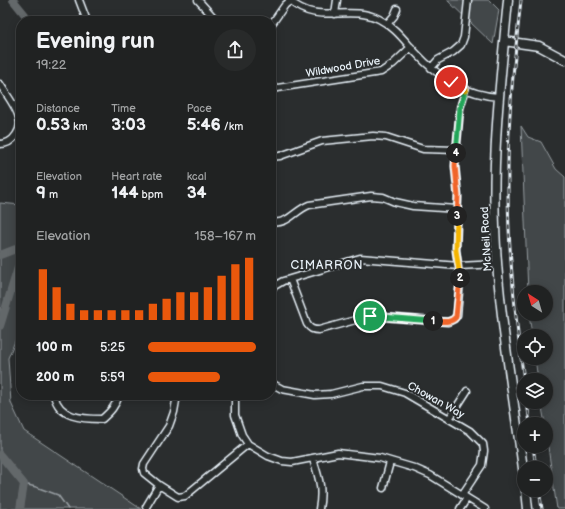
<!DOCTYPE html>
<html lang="en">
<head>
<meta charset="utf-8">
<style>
	:root { --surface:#202222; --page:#282a2a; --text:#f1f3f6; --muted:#a2a4a5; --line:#3d3f40; --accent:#ea580c }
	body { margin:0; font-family:"Balsamiq Sans",sans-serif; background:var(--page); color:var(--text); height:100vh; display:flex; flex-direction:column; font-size:15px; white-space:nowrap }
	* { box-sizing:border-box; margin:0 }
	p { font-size:13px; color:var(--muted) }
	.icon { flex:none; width:22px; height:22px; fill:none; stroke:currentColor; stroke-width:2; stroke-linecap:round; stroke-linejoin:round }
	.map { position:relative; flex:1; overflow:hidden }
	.side { position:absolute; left:16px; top:16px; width:260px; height:384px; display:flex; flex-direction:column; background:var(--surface); border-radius:16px; box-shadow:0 2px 10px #0003,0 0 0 1px var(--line) }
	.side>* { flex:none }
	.needle { width:26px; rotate:323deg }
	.fabs { position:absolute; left:517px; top:285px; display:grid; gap:8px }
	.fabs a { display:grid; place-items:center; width:36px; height:36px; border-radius:50%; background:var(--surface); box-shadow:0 2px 10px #0003,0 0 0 1px var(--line); font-size:20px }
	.pin { position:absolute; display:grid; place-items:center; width:34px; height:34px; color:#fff; margin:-17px; border:2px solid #fff; border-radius:50%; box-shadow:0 1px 4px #0007 }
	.km { position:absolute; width:20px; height:20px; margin:-10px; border-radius:50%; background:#222; color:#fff; font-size:11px; line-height:20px; text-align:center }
	.round { display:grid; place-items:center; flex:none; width:42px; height:42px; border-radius:21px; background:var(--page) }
	.head { display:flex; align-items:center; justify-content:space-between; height:68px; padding:0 20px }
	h1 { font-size:22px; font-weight:800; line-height:30px }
	.stats { display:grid; grid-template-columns:repeat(3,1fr); gap:6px; height:68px; padding:4px 20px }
	.stats div { display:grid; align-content:center }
	.stats b { font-size:17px; font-weight:800 }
	.stats small { font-size:11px; font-weight:400 }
	.stats p { font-size:11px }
	.chart { height:112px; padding:8px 20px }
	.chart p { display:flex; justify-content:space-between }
	.chart svg { width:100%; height:72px; margin-top:4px; stroke:var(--accent); stroke-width:6 }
	ul { padding:0 20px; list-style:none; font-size:13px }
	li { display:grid; grid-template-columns:64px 48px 1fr; align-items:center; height:30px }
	li i { height:10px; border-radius:5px; background:var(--accent) }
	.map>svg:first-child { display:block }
	.green { fill:#424648; stroke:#959ca0 }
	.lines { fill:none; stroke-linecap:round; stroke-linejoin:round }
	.stream { stroke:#989fa3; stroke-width:1.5 }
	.river { stroke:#63686b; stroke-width:8 }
	.minor-casing { stroke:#e8f1f8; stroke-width:9 }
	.major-casing { stroke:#e8f1f8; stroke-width:11 }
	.minor { stroke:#2a2d2e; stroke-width:6 }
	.major { stroke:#2a2d2e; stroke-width:8 }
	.rail-casing { stroke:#e8f1f8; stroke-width:3 }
	.rail { stroke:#2a2d2e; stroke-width:1.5; stroke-dasharray:4.5; stroke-linecap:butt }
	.split-1-casing { stroke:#fff; stroke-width:8 }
	.split-2-casing { stroke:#fff; stroke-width:8 }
	.split-3-casing { stroke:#fff; stroke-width:8 }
	.split-4-casing { stroke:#fff; stroke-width:8 }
	.split-5-casing { stroke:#fff; stroke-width:8 }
	.split-6-casing { stroke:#fff; stroke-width:8 }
	.split-1 { stroke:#22a559; stroke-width:5 }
	.split-2 { stroke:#f0652b; stroke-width:5 }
	.split-3 { stroke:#f5b400; stroke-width:5 }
	.split-4 { stroke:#f0652b; stroke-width:5 }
	.split-5 { stroke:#22a559; stroke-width:5 }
	.split-6 { stroke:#f5b400; stroke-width:5 }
	.labels { text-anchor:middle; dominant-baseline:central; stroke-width:4; stroke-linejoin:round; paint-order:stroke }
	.street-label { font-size:11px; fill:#e8f1f8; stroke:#2a2d2e }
	.neighbourhood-label { font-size:12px; letter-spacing:1px; fill:#e8f1f8; stroke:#2a2d2e }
</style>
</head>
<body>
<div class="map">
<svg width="565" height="509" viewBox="0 0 565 509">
	<rect width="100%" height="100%" fill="#2a2d2e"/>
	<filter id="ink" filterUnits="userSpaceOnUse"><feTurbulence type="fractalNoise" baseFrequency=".025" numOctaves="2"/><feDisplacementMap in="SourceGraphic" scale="8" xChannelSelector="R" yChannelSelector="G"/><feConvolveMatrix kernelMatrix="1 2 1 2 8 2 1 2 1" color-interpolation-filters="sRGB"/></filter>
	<g filter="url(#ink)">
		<!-- green -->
		<path class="green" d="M447,0H489L499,10L493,44Z
			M521,126L528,137L541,142L556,169L565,177V509H557L546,433V424H545L541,402H546V380H538L535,358H546V336H532L529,314H546V292H528Z
			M0,203L21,205V327L8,358L11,403L24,431L141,509H0Z"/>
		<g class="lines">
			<!-- stream -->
			<path class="stream" d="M24,484L36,487L58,495L68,509"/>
			<!-- river -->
			<path class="river" d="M13,0L30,21
				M0,255L21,247
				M0,326L21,258
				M0,455L24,484L20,509"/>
			<!-- minor casing -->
			<g class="minor-casing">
				<path id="minor" d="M79,0L87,21
					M198,0L217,21
					M289,0C318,26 348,4 379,19C395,27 404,40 415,52C437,76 466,95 499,97
					M335,14L337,0
					M387,24L394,16L397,9
					M271,25L285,5L290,1
					M431,68L438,60L453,52L461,45L464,37L468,0
					M0,84C8,98 28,119 16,135C12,141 7,144 0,144
					M271,89L381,72L393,64L411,47
					M271,157L280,156L322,141L373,136L386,137L423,149L456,150
					M271,222C288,225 294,211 309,205L371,196L383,197L395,202L413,206L457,209
					M290,279L307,324C310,329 313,330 319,330L370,316L448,322L454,319L457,315L460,280L456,250L458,196L455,166L460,108L466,89
					M271,288L283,281L360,258L459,266L497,264
					M271,383L282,389L315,395L331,394L363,386H382L405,393L470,431L483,444L484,451L482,465L462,495
					M54,395C59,418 82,419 102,419C110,412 116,406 119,395
					M177,395L174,412L169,426L144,464L143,469L144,473L159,485L178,497L185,496L248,444
					M235,395V415L242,435L248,444L268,456L282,461L292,462L338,453L380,458L414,468L430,475L485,509
					M449,419L467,391
					M313,459C319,478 323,489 319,509
					M383,488L390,462
					M146,507L159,485
					M460,509L467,498"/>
			</g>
			<!-- major casing -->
			<g class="major-casing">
				<path id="major" d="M508,0C501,75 492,151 495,227C498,310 513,393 524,476
					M504,41L539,46L565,60
					M526,490L528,509"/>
			</g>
			<!-- minor -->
			<use href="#minor" class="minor"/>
			<!-- major -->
			<use href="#major" class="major"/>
			<!-- rail casing -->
			<g class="rail-casing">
				<path id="rail" d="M521,0C514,62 507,125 508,187C508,252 515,316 524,380
					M527,402L530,424
					M533,446L536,468
					M539,490L542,509"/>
			</g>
			<!-- rail -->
			<use href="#rail" class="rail"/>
		</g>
	</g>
	<g class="lines" filter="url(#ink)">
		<!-- split-1 casing -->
		<g class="split-1-casing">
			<path id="split-1" d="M370,316L433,321"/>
		</g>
		<!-- split-2 casing -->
		<g class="split-2-casing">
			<path id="split-2" d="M433,321C441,321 450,324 456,317L460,278"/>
		</g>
		<!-- split-3 casing -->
		<g class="split-3-casing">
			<path id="split-3" d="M457,216L456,250L460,278"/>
		</g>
		<!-- split-4 casing -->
		<g class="split-4-casing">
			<path id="split-4" d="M456,153L455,166L458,196L457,216"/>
		</g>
		<!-- split-5 casing -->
		<g class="split-5-casing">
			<path id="split-5" d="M456,153L460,108L465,91"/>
		</g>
		<!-- split-6 casing -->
		<g class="split-6-casing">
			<path id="split-6" d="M451,82L466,89L465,91"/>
		</g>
		<!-- split-1 -->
		<use href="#split-1" class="split-1"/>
		<!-- split-2 -->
		<use href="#split-2" class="split-2"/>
		<!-- split-3 -->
		<use href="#split-3" class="split-3"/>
		<!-- split-4 -->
		<use href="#split-4" class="split-4"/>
		<!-- split-5 -->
		<use href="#split-5" class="split-5"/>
		<!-- split-6 -->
		<use href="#split-6" class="split-6"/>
	</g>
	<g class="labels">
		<!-- street labels -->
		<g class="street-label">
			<text transform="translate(343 67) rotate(-10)">Wildwood Drive</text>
			<text transform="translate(486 239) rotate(-93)">McNeil Road</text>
			<text transform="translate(436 400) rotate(29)">Chowan Way</text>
		</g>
		<!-- neighbourhood labels -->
		<g class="neighbourhood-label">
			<text x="327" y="265">CIMARRON</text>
		</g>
	</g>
</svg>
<div class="fabs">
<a><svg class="needle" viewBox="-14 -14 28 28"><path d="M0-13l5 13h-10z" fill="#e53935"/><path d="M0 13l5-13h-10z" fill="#a2a4a5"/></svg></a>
<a><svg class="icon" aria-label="locate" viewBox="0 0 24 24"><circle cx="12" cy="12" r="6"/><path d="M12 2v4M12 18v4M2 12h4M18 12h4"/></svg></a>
<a><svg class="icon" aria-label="layers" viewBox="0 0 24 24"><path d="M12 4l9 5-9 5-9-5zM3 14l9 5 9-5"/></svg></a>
<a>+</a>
<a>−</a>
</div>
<div class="pin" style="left:370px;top:316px;background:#1e9e55"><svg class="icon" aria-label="arrive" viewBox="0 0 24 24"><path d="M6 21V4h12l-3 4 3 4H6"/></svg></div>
<div class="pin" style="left:451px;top:82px;background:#d93025"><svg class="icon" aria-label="check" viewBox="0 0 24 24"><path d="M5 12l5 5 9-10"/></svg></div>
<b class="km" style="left:433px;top:321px">1</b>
<b class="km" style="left:460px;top:278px">2</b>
<b class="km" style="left:457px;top:216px">3</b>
<b class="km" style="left:456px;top:153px">4</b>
<section class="side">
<div class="head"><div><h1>Evening run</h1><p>19:22</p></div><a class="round"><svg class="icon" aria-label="share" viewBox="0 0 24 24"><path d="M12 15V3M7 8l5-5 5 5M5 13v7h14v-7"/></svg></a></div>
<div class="stats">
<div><p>Distance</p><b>0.53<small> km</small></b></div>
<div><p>Time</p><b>3:03</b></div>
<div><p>Pace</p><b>5:46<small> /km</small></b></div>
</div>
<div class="stats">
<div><p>Elevation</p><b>9<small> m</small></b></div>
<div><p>Heart rate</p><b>144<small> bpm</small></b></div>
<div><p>kcal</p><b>34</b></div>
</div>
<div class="chart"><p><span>Elevation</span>158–167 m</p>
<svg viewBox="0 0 160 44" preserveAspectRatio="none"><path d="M5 44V13M15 44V24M25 44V34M35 44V38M45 44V38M55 44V38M65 44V38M75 44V38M85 44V34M95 44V31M105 44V27M115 44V27M125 44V24M135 44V17M145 44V10M155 44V6"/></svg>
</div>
<ul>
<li><b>100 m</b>5:25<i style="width:100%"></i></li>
<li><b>200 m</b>5:59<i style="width:67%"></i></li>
</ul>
</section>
</div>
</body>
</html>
